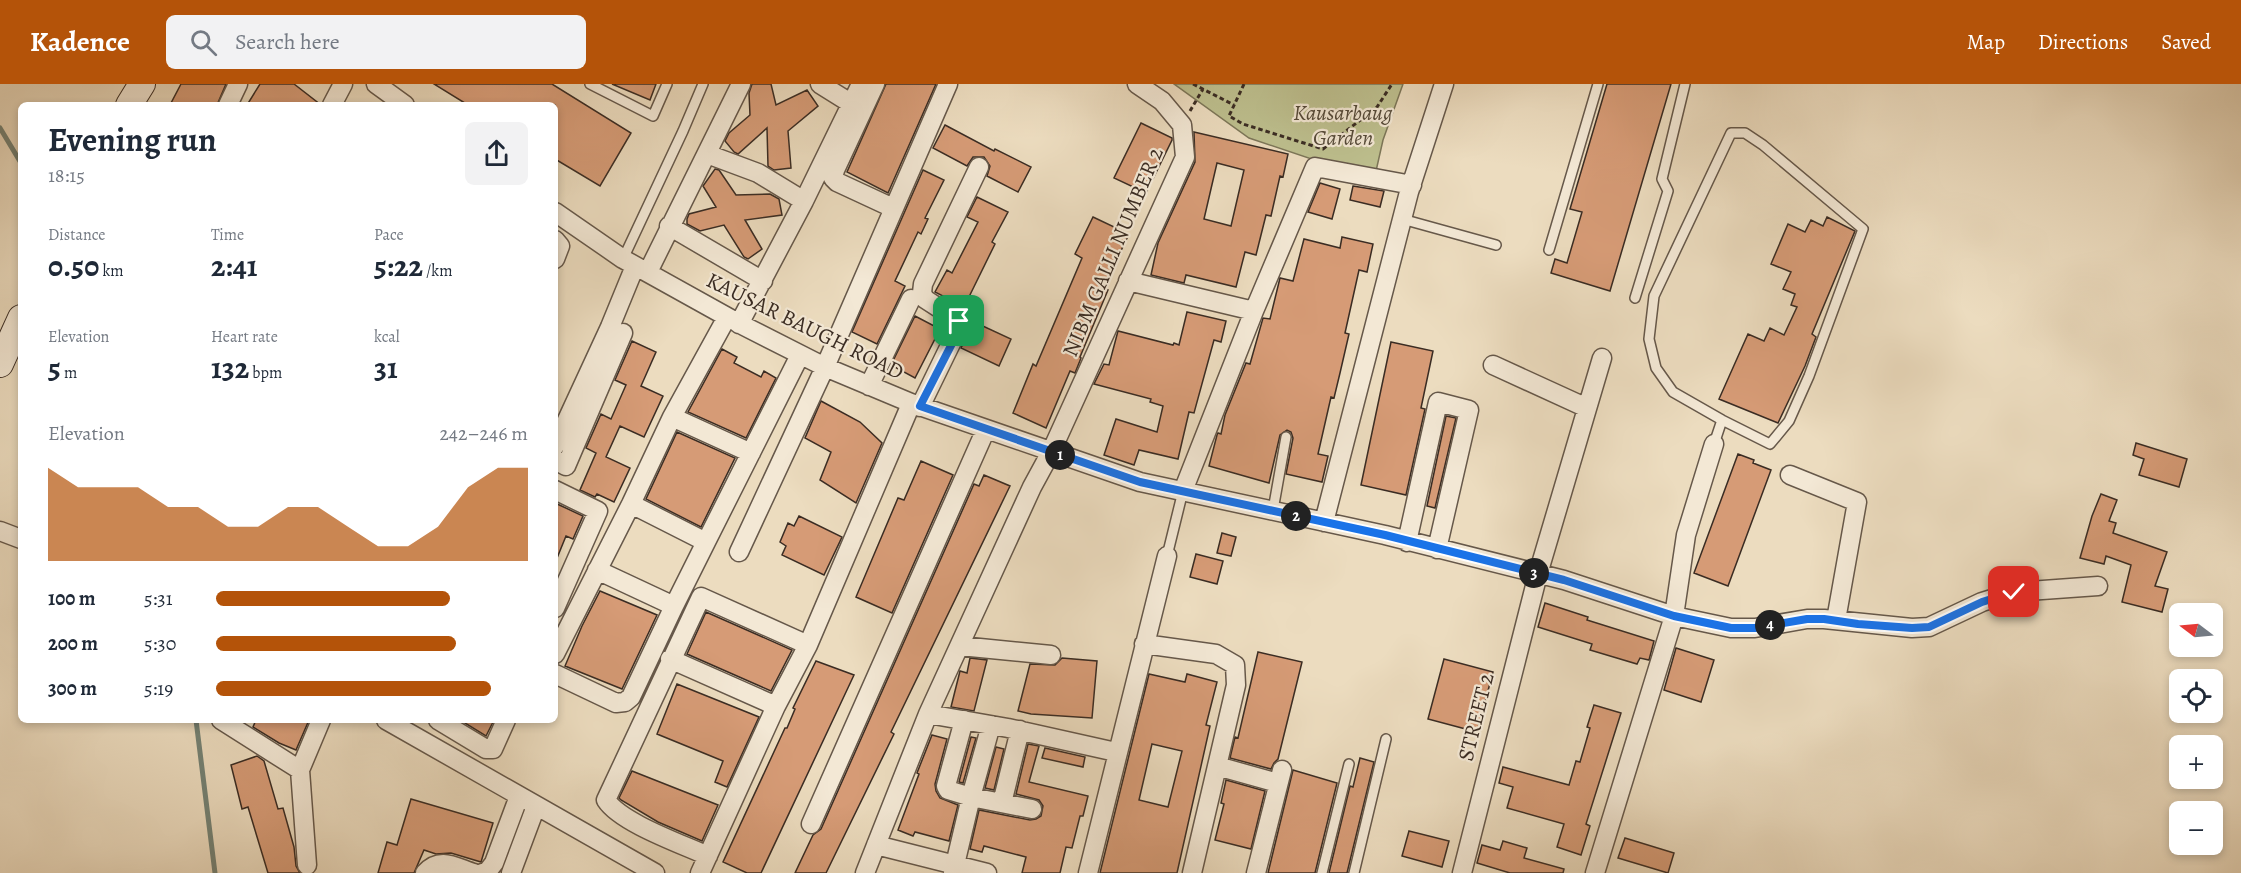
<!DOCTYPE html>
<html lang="en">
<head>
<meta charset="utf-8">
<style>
	:root { --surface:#fff; --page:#f2f2f3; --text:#1f2937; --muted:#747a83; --accent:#b45309 }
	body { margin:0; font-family:Alegreya,serif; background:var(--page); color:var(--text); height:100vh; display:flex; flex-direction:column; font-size:22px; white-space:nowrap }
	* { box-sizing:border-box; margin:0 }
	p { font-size:20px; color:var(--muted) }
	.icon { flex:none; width:33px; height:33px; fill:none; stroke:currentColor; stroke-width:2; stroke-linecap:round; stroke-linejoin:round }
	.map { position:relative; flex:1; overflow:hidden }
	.drawer { position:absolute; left:18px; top:18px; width:540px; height:621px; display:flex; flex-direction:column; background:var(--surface); border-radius:9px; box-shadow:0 3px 9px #0003 }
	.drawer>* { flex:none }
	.needle { width:39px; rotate:286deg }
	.fabs { position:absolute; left:2169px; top:519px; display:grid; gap:12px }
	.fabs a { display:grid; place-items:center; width:54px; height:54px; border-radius:9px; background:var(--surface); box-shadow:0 3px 9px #0003; font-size:30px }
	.pin { position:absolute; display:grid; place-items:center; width:51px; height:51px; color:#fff; margin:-26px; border-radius:12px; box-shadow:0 3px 9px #0006 }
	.km { position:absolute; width:30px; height:30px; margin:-15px; border-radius:50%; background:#222; color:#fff; font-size:16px; line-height:30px; text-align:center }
	.round { display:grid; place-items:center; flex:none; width:63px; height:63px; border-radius:9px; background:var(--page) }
	.summary { display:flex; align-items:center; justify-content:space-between; height:102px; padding:0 30px }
	h1 { font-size:33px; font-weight:600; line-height:45px }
	.metrics { display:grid; grid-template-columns:repeat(3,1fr); gap:9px; height:102px; padding:6px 30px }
	.metrics div { display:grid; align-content:center }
	.metrics b { font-size:30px; font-weight:600 }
	.metrics small { font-size:16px; font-weight:400 }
	.metrics p { font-size:16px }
	.chart { height:168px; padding:12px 30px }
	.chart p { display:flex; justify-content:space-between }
	.chart svg { width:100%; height:108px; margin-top:6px; fill:var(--accent); opacity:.7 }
	ul { padding:0 30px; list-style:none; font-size:20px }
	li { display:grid; grid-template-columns:96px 72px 1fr; align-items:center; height:45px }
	li i { height:15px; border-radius:8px; background:var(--accent) }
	header { display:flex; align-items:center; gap:36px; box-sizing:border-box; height:84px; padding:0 30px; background:var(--accent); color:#fff }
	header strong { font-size:28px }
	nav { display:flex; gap:33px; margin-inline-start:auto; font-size:21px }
	.search { width:420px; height:54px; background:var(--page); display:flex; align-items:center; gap:15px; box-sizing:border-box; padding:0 21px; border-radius:9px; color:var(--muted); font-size:22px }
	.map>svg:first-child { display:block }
	.green { fill:#bdbf8e; stroke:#7c7658; stroke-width:1.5 }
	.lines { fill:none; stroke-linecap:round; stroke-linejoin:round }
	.stream { stroke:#748275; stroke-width:5 }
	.building { fill:#d69b76; stroke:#3a2c23; stroke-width:1.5; fill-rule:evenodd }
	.service-casing { stroke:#66584a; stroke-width:12 }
	.minor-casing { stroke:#66584a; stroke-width:21 }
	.secondary-casing { stroke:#3a2c23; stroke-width:28 }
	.path { stroke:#3a2c23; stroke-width:3; stroke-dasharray:4.5 3; stroke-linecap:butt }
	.service { stroke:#f3e8d5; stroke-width:9 }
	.minor { stroke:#f3e8d5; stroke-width:18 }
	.secondary { stroke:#f3e8d5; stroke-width:26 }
	.route-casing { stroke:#fff; stroke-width:12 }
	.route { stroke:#1a73e8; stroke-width:8 }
	.labels { text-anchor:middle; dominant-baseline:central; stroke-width:4.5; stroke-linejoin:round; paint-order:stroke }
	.park-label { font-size:22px; font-style:italic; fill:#544938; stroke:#f3e8d5 }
	.street-label { font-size:22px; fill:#3a2c23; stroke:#f3e8d5 }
</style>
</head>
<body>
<header>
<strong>Kadence</strong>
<div class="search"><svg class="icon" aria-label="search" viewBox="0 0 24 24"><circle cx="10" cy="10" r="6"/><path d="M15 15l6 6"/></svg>Search here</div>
<nav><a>Map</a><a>Directions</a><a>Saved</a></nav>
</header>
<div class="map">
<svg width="2241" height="789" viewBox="0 0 2241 789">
	<rect width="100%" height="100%" fill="#ecdcbf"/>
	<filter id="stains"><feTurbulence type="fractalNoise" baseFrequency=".00333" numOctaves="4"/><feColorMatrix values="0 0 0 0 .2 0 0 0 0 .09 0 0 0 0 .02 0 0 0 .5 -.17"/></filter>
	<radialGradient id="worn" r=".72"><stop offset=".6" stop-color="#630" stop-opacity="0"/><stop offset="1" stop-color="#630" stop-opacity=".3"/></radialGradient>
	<!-- green -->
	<path class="green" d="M1174,0H1403L1383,56L1374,96L1249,54Z"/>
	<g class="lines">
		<!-- stream -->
		<path class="stream" d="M0,44L21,79
			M196,636L215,789"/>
	</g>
	<!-- building -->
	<path class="building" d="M181,0H226L217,21H170Z
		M260,0H294L321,21H247Z
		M434,0H552L631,49L600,102L555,75V21H468Z
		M612,0H656L650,16Z
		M752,0H771L776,21L807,6L818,22L788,47L791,84L774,86L768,82L767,44L738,70L734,68L725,57L729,49L750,31L749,9Z
		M886,0H936L888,109L847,88Z
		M1607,0H1671L1610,207L1551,189L1555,175L1567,179L1582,128L1570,125Z
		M1141,39L1172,54V56L1146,109L1114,94Z
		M945,41L994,67L995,65L1031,83L1018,108L987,92L990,82L984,73H973L967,82L933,64Z
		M1194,48L1288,70L1283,93L1280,92L1271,132L1266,131L1256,171L1245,168L1236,203L1186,191L1184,199L1151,191L1158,159L1195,78ZM1217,79L1244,86L1231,142L1204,135Z
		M715,85L719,86L736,111L770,110L779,115L782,131L745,136L762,165L748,175L744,173L724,141L700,147L687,140V135L689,130L716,123L703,102Z
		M923,86L944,96L925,134L928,135L921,150L918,148L895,197L905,202L877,260L852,248Z
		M1320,99L1340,105L1332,135L1308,128Z
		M1353,102L1384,107L1380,123L1350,116Z
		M977,113L1008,128L992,158L995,160L964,223L935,208L947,186L952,189L978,138L967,133Z
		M1093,133L1129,150L1103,204L1108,206L1080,273L1081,274L1075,289L1070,287L1046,344L1013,329L1033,280L1036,282L1082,174L1075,170Z
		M1827,133L1855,147L1812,250L1816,253L1805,282L1778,339L1719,315L1748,250L1764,257L1770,244L1784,251L1797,223L1791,221L1795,210L1783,205L1791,188L1771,180L1788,140L1805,148L1811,136L1823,142Z
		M1342,153L1373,160L1367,188L1359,186L1345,249L1349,250L1340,289L1334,314L1331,313L1318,370L1328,372L1322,398L1286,390L1293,354L1291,348L1287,346L1280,351L1269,399L1209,382L1217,351L1218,349L1221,350L1225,331L1246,279L1250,280L1263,234L1270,235L1280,194L1293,197L1304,155L1340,164Z
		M1187,228L1226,237L1221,258L1214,256L1194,329L1189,328L1178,375L1139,366L1134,381L1104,371L1116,335L1157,348L1163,322L1150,318L1151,315L1094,300L1104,280L1109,281L1118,247L1173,261L1174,259L1179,261Z
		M915,232L940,245L915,294L891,281Z
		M972,237L1011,255L999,282L961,264L970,246Z
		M632,257L656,268L641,302L663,312L644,353L620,342L606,373L630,384L614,418L597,410L595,413L580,406L596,369L586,364L601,330L611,335L626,301L615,296Z
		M1391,258L1433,267L1421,324L1425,325L1406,411L1361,401Z
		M722,265L737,273L734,279L761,293L764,287L776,294L746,354L688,328Z
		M821,317L860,338L882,359L856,419L820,396L831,368L805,354Z
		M1446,332L1456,334L1435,424L1427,422Z
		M677,348L735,374L701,443L646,415Z
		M2136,359L2187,375L2179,403L2139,391L2144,375L2133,371Z
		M1738,370L1754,376L1753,379L1771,386L1728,502L1694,489Z
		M921,377L953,391L892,529L856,513L898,414L904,416Z
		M984,391L1010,402L891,648L894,650L826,789H795L813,751L821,745L974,400L979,402Z
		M2101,410L2117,416L2109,437L2116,439L2113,449L2167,468L2155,502L2168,505L2162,528L2122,518L2131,481L2106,472L2104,480L2080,474L2092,432Z
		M555,419L583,432L573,455L566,452L555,479Z
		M799,432L842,453L824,491L782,471L786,462L780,458L788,439L794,442Z
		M1222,449L1236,453L1231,472L1217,469Z
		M1196,470L1223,477L1217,500L1190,493Z
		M600,507L657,531L622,605L565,582L582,542Z
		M1545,519L1588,533L1587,536L1654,557L1649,576L1640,574L1637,580L1590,566L1592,560L1538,543Z
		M706,528L792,566L771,607L687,570Z
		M1676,564L1714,576L1701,618L1664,606Z
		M1258,568L1302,578L1278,675L1274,679L1271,685L1230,674L1235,653L1238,654Z
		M970,574L987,576L974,627L951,623L960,587L967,589Z
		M1062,574L1097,577L1092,634L1031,630L1018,627L1030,580L1055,581Z
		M1444,575L1493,588L1477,648L1428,635Z
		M816,577L854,591L761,789H747L723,778L785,644H787L795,625L793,624Z
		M1149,590L1185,598L1187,590L1217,598L1206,641L1210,642L1177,789H1100ZM1152,660L1182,667L1168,723L1139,716Z
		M677,600L759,633L727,703L715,698L723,677L657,650Z
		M1594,621L1621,629L1586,740L1590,742L1581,771L1557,763L1564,740L1507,724L1513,703L1499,699L1503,683L1569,701L1576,677L1580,678L1590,644L1587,643Z
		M256,636H309L296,666L279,659L253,643Z
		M460,636H494L486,652Z
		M932,651L947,655L935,700L936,707L940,714L958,721L949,757L915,748L913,752L898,746L919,690L917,689Z
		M971,653L976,654L963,699L959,698Z
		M1028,660L1039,662L1029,698L1088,712L1083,732H1080L1072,764L1066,763L1060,789H1022L1026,773L984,762L982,768L970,765L979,726L1030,736L1036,735L1041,732L1043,722L1039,716L1016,710Z
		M996,663L1004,665L994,706L985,704Z
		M1045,664L1085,673L1083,683L1042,674Z
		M257,672L264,677L278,725L283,724L294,763L296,782L300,789H268L248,723L242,725L231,681Z
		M1360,674L1374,678L1347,789H1329L1350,702L1353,703Z
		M1293,686L1337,699L1315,789H1268Z
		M632,687L718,721L702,757L658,738L621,716L619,714Z
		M1226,696L1265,707L1251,765L1215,756L1224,720L1221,719Z
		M411,715L493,739L481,778L451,769L436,770L424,766L414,789H378L387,758L397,761Z
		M1409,747L1449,757L1442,783L1402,772Z
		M1625,754L1674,769L1668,789L1618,774Z
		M1503,757L1527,764L1524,774L1564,785L1563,789H1510L1477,779L1482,761L1500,766Z"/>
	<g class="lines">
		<!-- service casing -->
		<g class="service-casing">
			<path id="service" d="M590,0L653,32L667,0
				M1402,135L1496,161
				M1549,166L1598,0
				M623,175L683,47L703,0
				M1635,214L1668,107L1662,95L1685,0
				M1714,360L1722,336L1673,308L1656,284L1649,255L1654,212L1731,49H1745L1763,61L1863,145L1809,292L1789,337L1770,360L1722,336
				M1273,426L1286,353
				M1167,472L1183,407
				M1322,789L1349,680
				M1354,789L1386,655"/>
		</g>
		<!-- minor casing -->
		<g class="minor-casing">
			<path id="minor" d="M376,0L405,21
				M820,0L852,20
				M875,0L835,86L833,94L837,98L893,124
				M228,21L238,0
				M332,21L343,0
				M707,70L758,89L804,117
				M555,128L623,175L740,240L825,283L911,319L1140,398L1385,451L1564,496L1674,532L1731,544H1755L1807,535H1824L1912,544L1929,543L1982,518L2014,508L2098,502
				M669,142L763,197
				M555,156L560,162L555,175
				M648,188L741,0
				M1128,197L1254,227
				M739,240L804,117L861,0
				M1493,281L1587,324
				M869,302L911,215
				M920,323L960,241L959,237L925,215L922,209L923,200L979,83
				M672,333L751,369
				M555,362L610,243L635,182
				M555,376L566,382L623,249
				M1790,391L1857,418L1836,536
				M555,406L598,427L555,524
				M1183,407L1254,227L1315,83L1412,101
				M631,420L706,458L674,522
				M1324,438L1409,108L1444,0
				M0,447L21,455
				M706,458L800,271
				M1407,458L1438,318L1469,326L1437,465
				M739,468L825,283L948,0
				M1144,560L1216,570L1235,581L1236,601L1192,789
				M960,562L1051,571
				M555,570L631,420L672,333L727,233
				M670,575L776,622
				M555,590L616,619L625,618L631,613L674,522L597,486
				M928,630L1008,644L1116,668
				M221,636L300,686
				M386,636L655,789
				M438,636L486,665H493L506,636
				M964,636L946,702L948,706L971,713L1032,725
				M1217,682L1278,699
				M1002,719L1020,646
				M811,740L986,345
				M876,761L987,789
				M708,772C682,760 621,739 606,716L701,513L808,561
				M307,781L300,686L321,636
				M425,789C440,772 455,783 474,789
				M482,789L487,788L494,779L519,712
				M511,789L536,722
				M700,789L776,622L808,561L911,320
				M865,789L928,630L1032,403L1051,368L1185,73L1182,41L1162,17L1137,0
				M953,789L971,713L991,641
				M1088,789L1167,472
				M1256,789L1282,686
				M1462,789L1538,490L1602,274
				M1595,789L1674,532L1686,451L1714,360"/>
		</g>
		<!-- secondary casing -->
		<g class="secondary-casing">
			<path id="secondary" d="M129,21L142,0
				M0,280L21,234"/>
		</g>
		<!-- path -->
		<path class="path" d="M1193,0L1234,21
			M1244,0L1229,32L1243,40L1323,65L1377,23L1392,0
			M1190,27L1203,5"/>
		<!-- service -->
		<use href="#service" class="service"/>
		<!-- minor -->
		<use href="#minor" class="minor"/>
		<!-- secondary -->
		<use href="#secondary" class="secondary"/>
	</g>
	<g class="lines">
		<!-- route casing -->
		<g class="route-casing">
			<path id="route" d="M959,237L960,244L920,322L1140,398L1385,451L1564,496L1674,532L1731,544H1755L1807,535H1824L1858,540L1912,544L1929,543L1982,518L2014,508"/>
		</g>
		<!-- route -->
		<use href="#route" class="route"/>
	</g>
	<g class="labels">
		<!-- park labels -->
		<g class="park-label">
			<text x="1343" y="29">Kausarbaug<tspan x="1343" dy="25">Garden</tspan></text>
		</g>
		<!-- street labels -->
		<g class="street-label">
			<text transform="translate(1113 168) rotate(-67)">NIBM GALLI NUMBER 2</text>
			<text transform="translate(805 242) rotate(26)">KAUSAR BAUGH ROAD</text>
			<text transform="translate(1476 633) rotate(-76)">STREET 2</text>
		</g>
	</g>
	<rect width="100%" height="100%" filter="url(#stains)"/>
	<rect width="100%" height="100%" fill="url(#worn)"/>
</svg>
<div class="fabs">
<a><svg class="needle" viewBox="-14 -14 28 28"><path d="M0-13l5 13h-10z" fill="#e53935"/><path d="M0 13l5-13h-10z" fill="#747a83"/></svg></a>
<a><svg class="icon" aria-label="locate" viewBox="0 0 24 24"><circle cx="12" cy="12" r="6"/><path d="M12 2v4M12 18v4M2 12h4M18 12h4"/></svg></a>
<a>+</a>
<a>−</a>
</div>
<div class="pin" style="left:959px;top:237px;background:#1e9e55"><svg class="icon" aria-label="arrive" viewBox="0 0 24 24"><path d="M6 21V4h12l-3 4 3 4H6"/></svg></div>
<div class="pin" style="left:2014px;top:508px;background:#d93025"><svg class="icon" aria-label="check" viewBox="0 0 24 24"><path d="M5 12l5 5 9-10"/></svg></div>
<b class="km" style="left:1060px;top:371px">1</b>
<b class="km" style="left:1296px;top:432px">2</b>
<b class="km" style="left:1534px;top:489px">3</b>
<b class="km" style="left:1770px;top:541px">4</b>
<section class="drawer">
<div class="summary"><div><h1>Evening run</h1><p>18:15</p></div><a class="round"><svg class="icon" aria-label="share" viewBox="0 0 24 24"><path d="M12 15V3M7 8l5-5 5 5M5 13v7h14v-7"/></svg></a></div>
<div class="metrics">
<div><p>Distance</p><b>0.50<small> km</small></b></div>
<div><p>Time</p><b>2:41</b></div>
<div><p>Pace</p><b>5:22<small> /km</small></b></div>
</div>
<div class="metrics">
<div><p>Elevation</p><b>5<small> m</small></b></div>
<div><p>Heart rate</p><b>132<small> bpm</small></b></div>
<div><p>kcal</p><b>31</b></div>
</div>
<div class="chart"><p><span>Elevation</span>242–246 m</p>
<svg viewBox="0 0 160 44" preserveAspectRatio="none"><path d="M0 44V6L10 14L20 14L30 14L40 22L50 22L60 30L70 30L80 22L90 22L100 30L110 38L120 38L130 30L140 14L150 6L160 6V44z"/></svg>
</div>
<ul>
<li><b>100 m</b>5:31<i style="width:75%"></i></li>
<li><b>200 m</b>5:30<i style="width:77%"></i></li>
<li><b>300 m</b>5:19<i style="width:88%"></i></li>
</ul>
</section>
</div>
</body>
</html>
